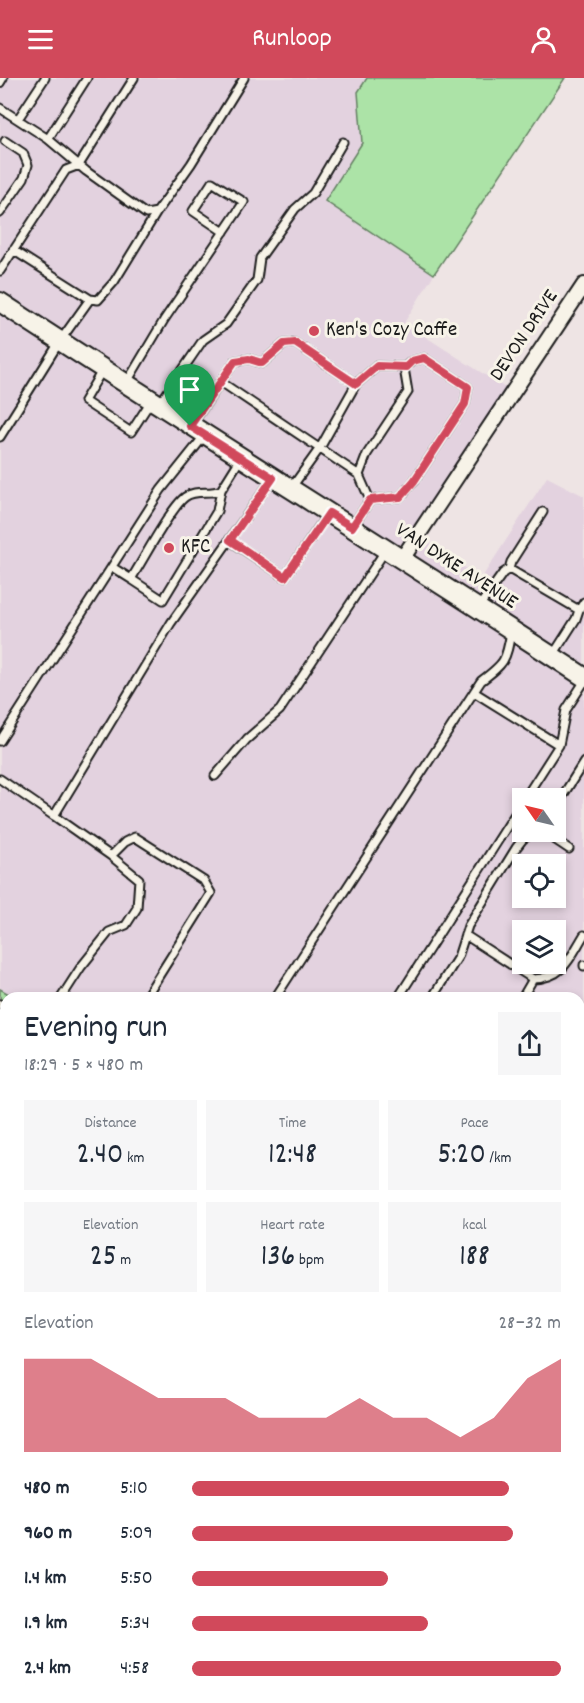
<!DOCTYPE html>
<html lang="en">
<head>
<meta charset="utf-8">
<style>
	:root { --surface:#fff; --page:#f6f6f7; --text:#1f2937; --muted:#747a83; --accent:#d1495b }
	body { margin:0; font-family:Dekko,sans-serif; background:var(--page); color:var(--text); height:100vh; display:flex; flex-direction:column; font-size:22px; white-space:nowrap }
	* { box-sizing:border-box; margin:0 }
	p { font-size:20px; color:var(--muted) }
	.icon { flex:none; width:33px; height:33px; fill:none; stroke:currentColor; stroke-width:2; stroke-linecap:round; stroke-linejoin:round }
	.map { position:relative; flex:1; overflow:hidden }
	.sheet { position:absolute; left:0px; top:914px; width:585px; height:712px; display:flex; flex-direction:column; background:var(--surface); border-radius:18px 18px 0 0; box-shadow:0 3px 9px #0003 }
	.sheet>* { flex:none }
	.needle { width:39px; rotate:304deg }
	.buttons { position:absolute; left:512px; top:710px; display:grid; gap:12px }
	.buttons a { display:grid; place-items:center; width:54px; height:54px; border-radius:0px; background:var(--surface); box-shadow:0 3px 9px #0003; font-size:30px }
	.pin { position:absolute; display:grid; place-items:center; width:51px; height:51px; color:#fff; margin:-62px -26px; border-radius:50% 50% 50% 0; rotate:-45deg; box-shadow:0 0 6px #0007 }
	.pin .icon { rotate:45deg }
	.round { display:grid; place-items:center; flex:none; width:63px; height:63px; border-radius:0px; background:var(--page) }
	.overview { display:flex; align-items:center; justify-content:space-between; height:102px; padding:0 24px }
	h1 { font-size:33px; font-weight:600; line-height:45px }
	.figures { display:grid; grid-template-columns:repeat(3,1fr); gap:9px; height:102px; padding:6px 24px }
	.figures div { display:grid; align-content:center; border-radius:0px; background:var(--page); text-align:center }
	.figures b { font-size:30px; font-weight:600 }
	.figures small { font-size:16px; font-weight:400 }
	.figures p { font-size:16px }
	.chart { height:168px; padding:12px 24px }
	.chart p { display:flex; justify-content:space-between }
	.chart svg { width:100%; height:108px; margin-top:6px; fill:var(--accent); opacity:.7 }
	ul { padding:0 24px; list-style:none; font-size:20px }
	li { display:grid; grid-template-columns:96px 72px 1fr; align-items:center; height:45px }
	li i { height:15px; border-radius:8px; background:var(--accent) }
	header { display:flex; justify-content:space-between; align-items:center; height:78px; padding:0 24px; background:var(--accent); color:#fff; font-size:27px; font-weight:600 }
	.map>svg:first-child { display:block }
	.built { fill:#e3d2df; fill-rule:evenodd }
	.green { fill:#ace3a7; stroke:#648062; stroke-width:1.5 }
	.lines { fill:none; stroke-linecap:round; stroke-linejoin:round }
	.service-casing { stroke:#1c1c1c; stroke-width:11 }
	.minor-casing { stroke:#1c1c1c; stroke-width:18 }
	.secondary-casing { stroke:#1c1c1c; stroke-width:22 }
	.service { stroke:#f7f3e8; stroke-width:7 }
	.minor { stroke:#f7f3e8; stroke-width:14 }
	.secondary { stroke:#f7f3e8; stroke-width:18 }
	.route-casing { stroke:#fff; stroke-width:12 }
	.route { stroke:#d1495b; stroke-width:8 }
	.poi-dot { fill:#d1495b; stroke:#f7f3e8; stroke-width:2 }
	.labels { text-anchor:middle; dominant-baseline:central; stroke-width:6; stroke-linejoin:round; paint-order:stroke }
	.poi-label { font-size:21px; fill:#1c1c1c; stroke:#f7f3e8; text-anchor:start }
	.street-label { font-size:21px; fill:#1c1c1c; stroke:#f7f3e8 }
</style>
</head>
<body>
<header><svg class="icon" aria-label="menu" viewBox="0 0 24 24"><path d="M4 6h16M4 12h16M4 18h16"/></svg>Runloop<svg class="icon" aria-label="person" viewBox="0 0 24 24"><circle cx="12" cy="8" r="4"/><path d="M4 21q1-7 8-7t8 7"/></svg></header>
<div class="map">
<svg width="584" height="1625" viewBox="0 0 584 1625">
	<rect width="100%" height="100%" fill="#eee4e4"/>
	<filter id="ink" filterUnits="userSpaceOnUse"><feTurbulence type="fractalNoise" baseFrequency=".0167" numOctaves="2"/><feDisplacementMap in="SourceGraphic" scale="12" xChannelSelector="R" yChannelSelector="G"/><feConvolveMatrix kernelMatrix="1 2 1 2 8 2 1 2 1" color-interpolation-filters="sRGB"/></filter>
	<g filter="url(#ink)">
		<!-- built -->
		<path class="built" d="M0,0H366L358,14L362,65L325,123L434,196L404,245L513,315L418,457L481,501L547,399L584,418V1024L579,1021V920H14L0,911ZM522,720H555V753H522ZM522,786H555V819H522ZM522,852H555V885H522Z
			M6,1295V1620H50L47,1625H0V1302Z"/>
		<!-- green -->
		<path class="green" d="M367,0H565L434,196L325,123L362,65L358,14Z
			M0,911L14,919L6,920V1213L0,1209Z
			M579,1285L584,1288V1537L579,1544Z"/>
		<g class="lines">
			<!-- service casing -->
			<g class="service-casing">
				<path id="service" d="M0,5L3,0
					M0,30L48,61L87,0
					M18,41L45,0
					M48,61L86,93L146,136L157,134L191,86L244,0
					M0,135L24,100L28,87L23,75L5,63
					M0,193L66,92L79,87L134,0
					M90,221L98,222L114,204L157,134
					M103,291L84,323L131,354L151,323
					M127,304L164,242L244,124L212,104L193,133L224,154
					M221,304L359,397
					M160,325L203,262L226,246L257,202L260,180L295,131L313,115L343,64
					M192,346L235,283L249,281L262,285L284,266L295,265L356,306L377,288L406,289
					M0,359L60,263L90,221L13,172
					M292,409L320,370L356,306
					M221,412C209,417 196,411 185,419C171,429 142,484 131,501L163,522L217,433L221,412L241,380
					M352,449L370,422L400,419L414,403L465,326L468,309L424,280L412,283L404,290L408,314L367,376L359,397L370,422
					M229,462L285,499L327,437
					M112,489L131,501
					M509,491L511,484L543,434
					M478,530L503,495L509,491L579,532L576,541L553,577
					M579,532L584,524
					M474,614L559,667
					M0,663L161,412L205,357
					M215,698L247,661L280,632L385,473
					M0,701L54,738L171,545L273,400
					M525,720L559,667L566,632L584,604
					M555,730L584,684
					M54,738L111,778L139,801L137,830L126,847L109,854L81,889L61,920
					M542,753L569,771
					M111,778L125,764L135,759L204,803L211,815L145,920
					M465,857L533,901
					M584,887V888
					M275,920L481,603C505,585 506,583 511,554
					M398,920L522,725
					M432,920L458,879L468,848L516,770L523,761L536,753
					M522,920L533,901C564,900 570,880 584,857
					M0,926L6,930
					M579,1301L584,1305
					M0,1422L6,1426
					M0,1572L6,1562
					M414,1620L415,1625
					M471,1620L472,1625"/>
			</g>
			<!-- minor casing -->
			<g class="minor-casing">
				<path id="minor" d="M402,481L584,207
					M579,1601L584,1604
					M338,1625L341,1620"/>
			</g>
			<!-- secondary casing -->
			<g class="secondary-casing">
				<path id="secondary" d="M0,224C194,351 390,472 584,599"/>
			</g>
			<!-- service -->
			<use href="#service" class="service"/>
			<!-- minor -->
			<use href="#minor" class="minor"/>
			<!-- secondary -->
			<use href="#secondary" class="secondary"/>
		</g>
	</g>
	<g class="lines" filter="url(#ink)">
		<!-- route casing -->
		<g class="route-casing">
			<path id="route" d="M295,265L356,306L377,288L406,289L412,283L424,280L468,309L465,326L414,403L400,419L370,422L352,449L329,435L285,499L230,462L273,400L190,348L235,283L249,281L262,285L284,266Z"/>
		</g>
		<!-- route -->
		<use href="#route" class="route"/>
	</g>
	<!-- markers -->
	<g class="poi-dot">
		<circle cx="314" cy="253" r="6"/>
		<circle cx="169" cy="470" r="6"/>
	</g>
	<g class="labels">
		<!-- poi labels -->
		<g class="poi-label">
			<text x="326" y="253">Ken's Cozy Caffe</text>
			<text x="181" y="470">KFC</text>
		</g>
		<!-- street labels -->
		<g class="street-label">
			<text transform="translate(525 258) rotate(-56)">DEVON DRIVE</text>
			<text transform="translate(456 489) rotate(33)">VAN DYKE AVENUE</text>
		</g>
	</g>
</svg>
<div class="buttons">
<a><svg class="needle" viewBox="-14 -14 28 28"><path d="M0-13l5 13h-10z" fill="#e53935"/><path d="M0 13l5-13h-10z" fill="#747a83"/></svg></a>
<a><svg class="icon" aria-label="locate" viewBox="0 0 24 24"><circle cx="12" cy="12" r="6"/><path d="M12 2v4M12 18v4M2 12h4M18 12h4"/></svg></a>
<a><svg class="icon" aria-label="layers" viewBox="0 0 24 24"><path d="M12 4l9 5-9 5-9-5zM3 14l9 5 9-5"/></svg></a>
</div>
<div class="pin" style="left:190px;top:348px;background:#1e9e55"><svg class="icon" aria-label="arrive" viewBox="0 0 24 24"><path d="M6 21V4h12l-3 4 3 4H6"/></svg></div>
<section class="sheet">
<div class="overview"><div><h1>Evening run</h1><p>18:29 · 5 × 480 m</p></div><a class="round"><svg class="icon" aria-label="share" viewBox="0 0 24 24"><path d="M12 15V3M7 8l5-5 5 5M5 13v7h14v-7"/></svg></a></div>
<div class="figures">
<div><p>Distance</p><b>2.40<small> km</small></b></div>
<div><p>Time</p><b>12:48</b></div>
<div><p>Pace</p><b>5:20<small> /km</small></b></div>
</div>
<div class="figures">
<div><p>Elevation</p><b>25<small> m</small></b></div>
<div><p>Heart rate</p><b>136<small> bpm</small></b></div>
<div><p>kcal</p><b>188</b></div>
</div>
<div class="chart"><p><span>Elevation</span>28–32 m</p>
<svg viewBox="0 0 160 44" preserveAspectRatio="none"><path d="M0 44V6L10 6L20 6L30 14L40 22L50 22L60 22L70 30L80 30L90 30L100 22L110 30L120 30L130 38L140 30L150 14L160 6V44z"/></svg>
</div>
<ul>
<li><b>480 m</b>5:10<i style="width:86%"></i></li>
<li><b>960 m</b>5:09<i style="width:87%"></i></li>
<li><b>1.4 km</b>5:50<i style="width:53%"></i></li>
<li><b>1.9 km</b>5:34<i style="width:64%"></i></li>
<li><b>2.4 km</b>4:58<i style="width:100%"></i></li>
</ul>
</section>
</div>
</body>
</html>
